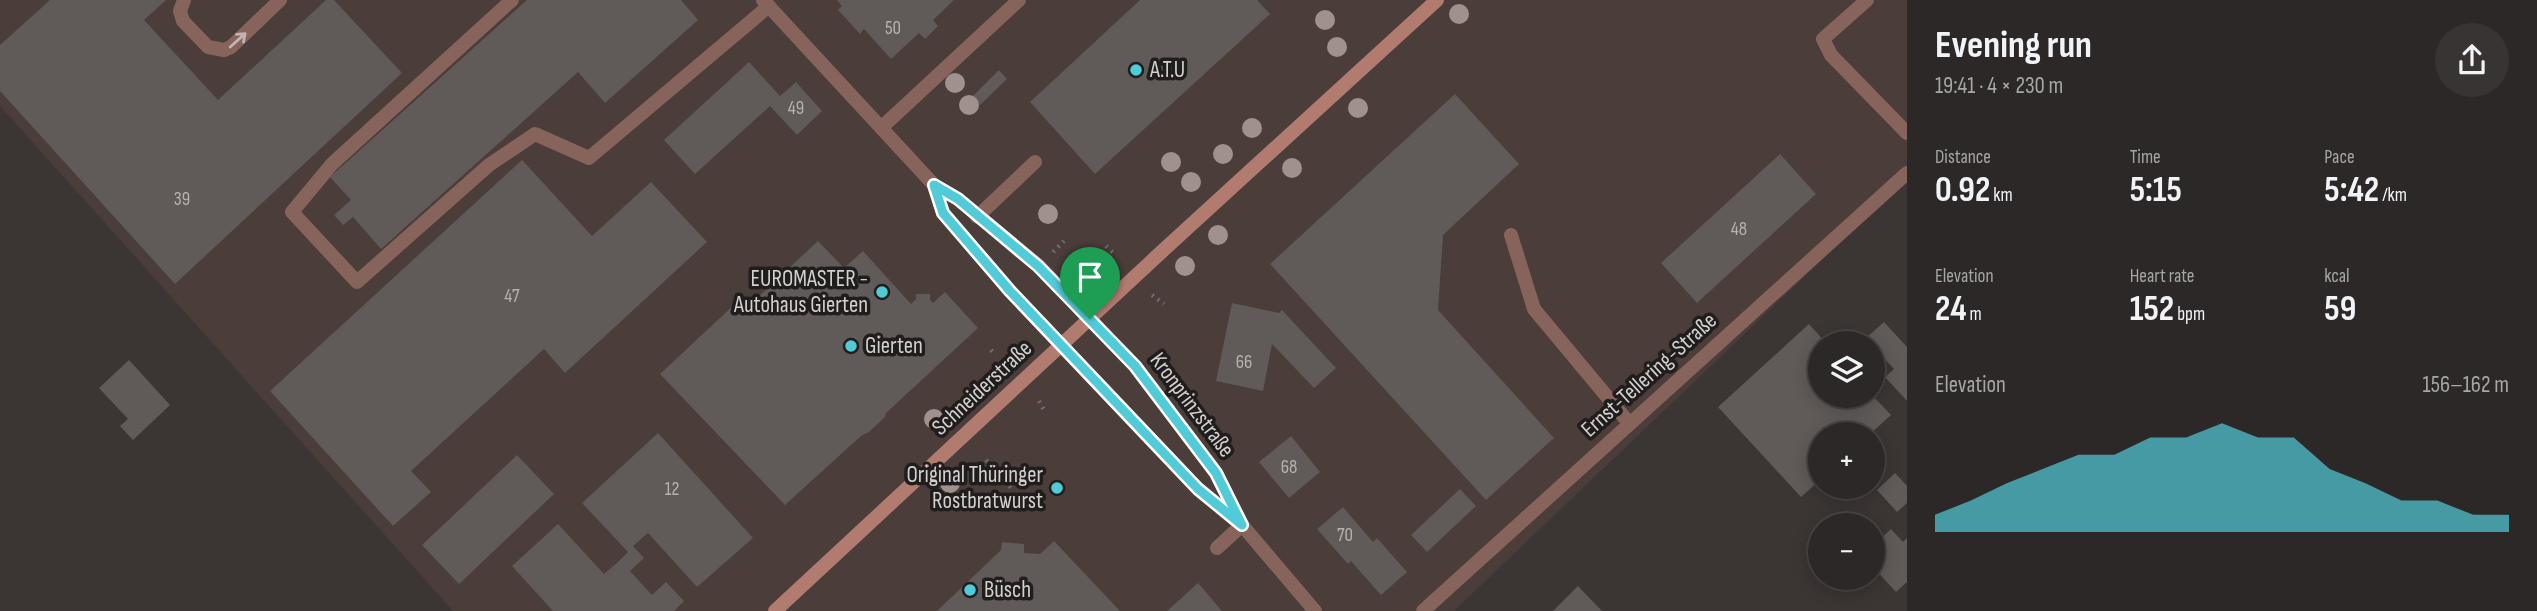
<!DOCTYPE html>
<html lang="en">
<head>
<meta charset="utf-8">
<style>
	:root { --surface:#2c2827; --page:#383433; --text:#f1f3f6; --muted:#a6a6a7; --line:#484444; --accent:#52cbd9 }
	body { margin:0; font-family:"Sofia Sans Condensed",sans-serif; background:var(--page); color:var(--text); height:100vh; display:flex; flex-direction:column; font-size:26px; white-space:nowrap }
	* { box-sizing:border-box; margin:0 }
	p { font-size:23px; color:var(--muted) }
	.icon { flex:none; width:38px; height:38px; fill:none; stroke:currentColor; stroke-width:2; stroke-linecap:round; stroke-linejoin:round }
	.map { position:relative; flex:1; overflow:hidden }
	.panel { display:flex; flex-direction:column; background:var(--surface); width:630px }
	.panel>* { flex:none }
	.controls { position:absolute; left:1808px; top:331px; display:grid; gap:14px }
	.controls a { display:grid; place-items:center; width:77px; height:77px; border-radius:50%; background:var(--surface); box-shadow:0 4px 18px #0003,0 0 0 2px var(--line); font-size:35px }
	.pin { position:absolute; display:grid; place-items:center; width:60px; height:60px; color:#fff; margin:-72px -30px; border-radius:50% 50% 50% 0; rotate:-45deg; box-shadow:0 0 7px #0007 }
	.pin .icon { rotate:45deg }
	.round { display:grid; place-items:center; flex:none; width:74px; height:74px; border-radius:37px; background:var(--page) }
	.head { display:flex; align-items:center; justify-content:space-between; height:119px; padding:0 28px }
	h1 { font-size:38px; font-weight:700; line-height:52px }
	.figures { display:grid; grid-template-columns:repeat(3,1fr); gap:10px; height:119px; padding:7px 28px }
	.figures div { display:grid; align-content:center }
	.figures b { font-size:35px; font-weight:700 }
	.figures small { font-size:19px; font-weight:400 }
	.figures p { font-size:19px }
	.chart { height:196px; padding:14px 28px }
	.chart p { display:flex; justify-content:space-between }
	.chart svg { width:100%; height:126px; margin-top:7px; fill:var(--accent); opacity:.7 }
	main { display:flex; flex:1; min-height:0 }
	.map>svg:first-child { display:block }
	.built { fill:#4a3d3a }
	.building { fill:#605a58 }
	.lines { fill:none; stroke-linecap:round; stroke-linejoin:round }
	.path { stroke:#716c6b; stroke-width:4.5; stroke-dasharray:2 5; stroke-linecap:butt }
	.lane { stroke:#86635b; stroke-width:14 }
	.street { stroke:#86635b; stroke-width:14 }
	.secondary { stroke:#b27b6f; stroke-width:14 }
	.tree { fill:#a0918e }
	.oneway { stroke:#c0b5b3 }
	.route-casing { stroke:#fff; stroke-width:14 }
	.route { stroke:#52cbd9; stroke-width:9 }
	.poi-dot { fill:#52cbd9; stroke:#201d1d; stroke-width:2.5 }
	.labels { text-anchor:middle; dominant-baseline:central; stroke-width:7; stroke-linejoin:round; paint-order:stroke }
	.number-label { font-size:19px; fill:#b7b2b2 }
	.poi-label { font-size:23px; fill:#d4d0d0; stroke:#201d1d; text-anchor:start }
	.street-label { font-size:23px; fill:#d4d0d0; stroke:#201d1d }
</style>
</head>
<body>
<main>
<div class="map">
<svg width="1907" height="611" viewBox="0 0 1907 611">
	<rect width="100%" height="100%" fill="#3b3534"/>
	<!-- built -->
	<path class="built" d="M0,0H1907V179L1454,611H453L0,106Z"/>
	<!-- building -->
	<path class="building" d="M50,0H166L144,20L218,100L326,0H334L402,73L175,284L0,91V45Z
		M527,0H681L698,20L605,103L578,72L381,249L353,217L343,225L334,215L351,200L330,177Z
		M837,0H954L933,20L938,26L925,39L919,33L891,59L864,29L860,34L838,10L842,6Z
		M1140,0H1257L1270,14L1095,174L1030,102Z
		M749,62L780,96L796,82L822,111L797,135L770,106L695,174L664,140Z
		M999,70L1007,79L980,105L973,96Z
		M1455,94L1519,164L1443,235L1438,310L1554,438L1486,500L1270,264Z
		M1780,154L1816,194L1697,303L1661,263Z
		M522,160L592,236L651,182L707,242L565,373L544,349L411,471L431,492L393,526L270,391Z
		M818,241L844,268L863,251L911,304L916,299V294H930V300L933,303L945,292L978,328L886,413L885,417L869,432L861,436L785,505L660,374L737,302L744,310Z
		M1232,303L1279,313L1282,310L1336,368L1314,388L1272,344L1263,391L1216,381Z
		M1884,322L1907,347V401L1885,377L1894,369L1866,338Z
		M1809,324L1826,343H1820V396H1873L1891,415L1870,434H1820V480L1801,497L1718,407Z
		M129,360L170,405L133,440L120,426L128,419L99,388Z
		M658,433L753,538L697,587L648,533L633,546L644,558L630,571L652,595L666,582L684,601L674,611H553L512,566L558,524L604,574L619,561L628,552L582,503Z
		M1291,436L1320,472L1289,498L1259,462Z
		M517,455L554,494L459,584L422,545Z
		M1895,473L1907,486V503L1897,512L1877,490Z
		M1460,489L1476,506L1427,552L1411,535Z
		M1343,507L1373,542L1377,538L1407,572L1381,595L1351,561L1348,564L1317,529Z
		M1891,529L1903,542L1907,538V582L1896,592L1874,568L1878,564L1872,558V547Z
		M1054,541L1120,611H937L1001,550L1002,542L1024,544V553L1040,554Z
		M1198,583L1222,611H1167Z
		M1578,586L1602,611H1553Z"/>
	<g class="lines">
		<!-- path -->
		<path class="path" d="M1106,246L1114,254
			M1053,252L1064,241
			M1152,295L1164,304
			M991,350L996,355
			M1039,401L1044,410
			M986,460L1014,491"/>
		<!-- lane -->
		<path class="lane" d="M184,0L180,11L183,21L208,47L224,50L231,47L280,0
			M512,0L332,164L292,212L357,282L489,165L535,134L589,158L769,6
			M1867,0L1823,39L1831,55L1907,133
			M977,217L1035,162
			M1511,235L1534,309L1629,423
			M1217,548L1242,525"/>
		<!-- street -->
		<path class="street" d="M763,0L934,185L958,199L1039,266L1135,366L1216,473L1242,525L1315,611
			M881,128L1019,0
			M934,185L943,213L1010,291L1198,489L1238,522
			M1423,611L1907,173"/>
		<!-- secondary -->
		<path class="secondary" d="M775,611L1157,256L1437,0"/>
	</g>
	<!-- trees -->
	<g class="tree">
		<circle cx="1459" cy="14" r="10"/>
		<circle cx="1325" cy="20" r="10"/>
		<circle cx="1337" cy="47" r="10"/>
		<circle cx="955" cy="83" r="10"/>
		<circle cx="969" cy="105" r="10"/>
		<circle cx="1358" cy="108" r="10"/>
		<circle cx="1252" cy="128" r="10"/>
		<circle cx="1223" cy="154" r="10"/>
		<circle cx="1171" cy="162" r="10"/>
		<circle cx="1292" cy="168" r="10"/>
		<circle cx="1191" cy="182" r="10"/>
		<circle cx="1048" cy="214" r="10"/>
		<circle cx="1218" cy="235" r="10"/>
		<circle cx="1185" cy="266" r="10"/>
		<circle cx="934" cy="419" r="10"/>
		<circle cx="950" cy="483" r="10"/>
	</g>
	<!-- one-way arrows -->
	<defs><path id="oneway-shaft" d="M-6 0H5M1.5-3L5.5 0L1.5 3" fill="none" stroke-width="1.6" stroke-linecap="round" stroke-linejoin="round" transform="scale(1.75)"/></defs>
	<use class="oneway" href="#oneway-shaft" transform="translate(238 40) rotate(-42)"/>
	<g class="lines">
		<!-- route casing -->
		<g class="route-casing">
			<path id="route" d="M934,185L958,199L1038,266L1135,366L1216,473L1242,525L1198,489L1010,291L943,213Z"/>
		</g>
		<!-- route -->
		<use href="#route" class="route"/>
	</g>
	<!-- markers -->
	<g class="poi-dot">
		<circle cx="1136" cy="70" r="7"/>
		<circle cx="882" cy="292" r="7"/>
		<circle cx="851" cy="346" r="7"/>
		<circle cx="1057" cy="488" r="7"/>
		<circle cx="970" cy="590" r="7"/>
	</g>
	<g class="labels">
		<!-- number labels -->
		<g class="number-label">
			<text x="893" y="28">50</text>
			<text x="796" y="108">49</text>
			<text x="182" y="199">39</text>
			<text x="1739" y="229">48</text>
			<text x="512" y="296">47</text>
			<text x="1244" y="362">66</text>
			<text x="1289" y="467">68</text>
			<text x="672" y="489">12</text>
			<text x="1345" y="535">70</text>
		</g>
		<!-- poi labels -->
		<g class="poi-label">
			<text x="1150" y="70">A.T.U</text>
			<text x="868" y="279" text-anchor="end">EUROMASTER -<tspan x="868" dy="26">Autohaus Gierten</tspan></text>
			<text x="865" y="346">Gierten</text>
			<text x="1043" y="475" text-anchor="end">Original Thüringer<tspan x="1043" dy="26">Rostbratwurst</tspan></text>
			<text x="984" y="590">Büsch</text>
		</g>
		<!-- street labels -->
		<g class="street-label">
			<text transform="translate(1649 375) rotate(-42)">Ernst-Tellering-Straße</text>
			<text transform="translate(982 388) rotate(-43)">Schneiderstraße</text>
			<text transform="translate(1192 405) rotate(53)">Kronprinzstraße</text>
		</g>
	</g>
</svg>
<div class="controls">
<a><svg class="icon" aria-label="layers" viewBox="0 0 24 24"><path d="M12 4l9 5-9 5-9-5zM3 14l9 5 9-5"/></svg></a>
<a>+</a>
<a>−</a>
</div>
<div class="pin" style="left:1090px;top:319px;background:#1e9e55"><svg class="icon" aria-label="arrive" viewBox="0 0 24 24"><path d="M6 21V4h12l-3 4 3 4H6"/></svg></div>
</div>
<section class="panel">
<div class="head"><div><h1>Evening run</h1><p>19:41 · 4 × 230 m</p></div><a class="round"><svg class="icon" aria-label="share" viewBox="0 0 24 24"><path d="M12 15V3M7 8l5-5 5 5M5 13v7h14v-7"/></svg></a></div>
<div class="figures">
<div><p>Distance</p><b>0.92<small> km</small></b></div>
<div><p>Time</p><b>5:15</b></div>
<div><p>Pace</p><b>5:42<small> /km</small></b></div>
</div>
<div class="figures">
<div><p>Elevation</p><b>24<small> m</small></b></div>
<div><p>Heart rate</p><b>152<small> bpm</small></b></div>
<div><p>kcal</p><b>59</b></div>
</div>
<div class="chart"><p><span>Elevation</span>156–162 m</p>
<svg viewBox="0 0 160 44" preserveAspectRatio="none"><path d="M0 44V38L10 33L20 27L30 22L40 17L50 17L60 11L70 11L80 6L90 11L100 11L110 22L120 27L130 33L140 33L150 38L160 38V44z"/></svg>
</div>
</section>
</main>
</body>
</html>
